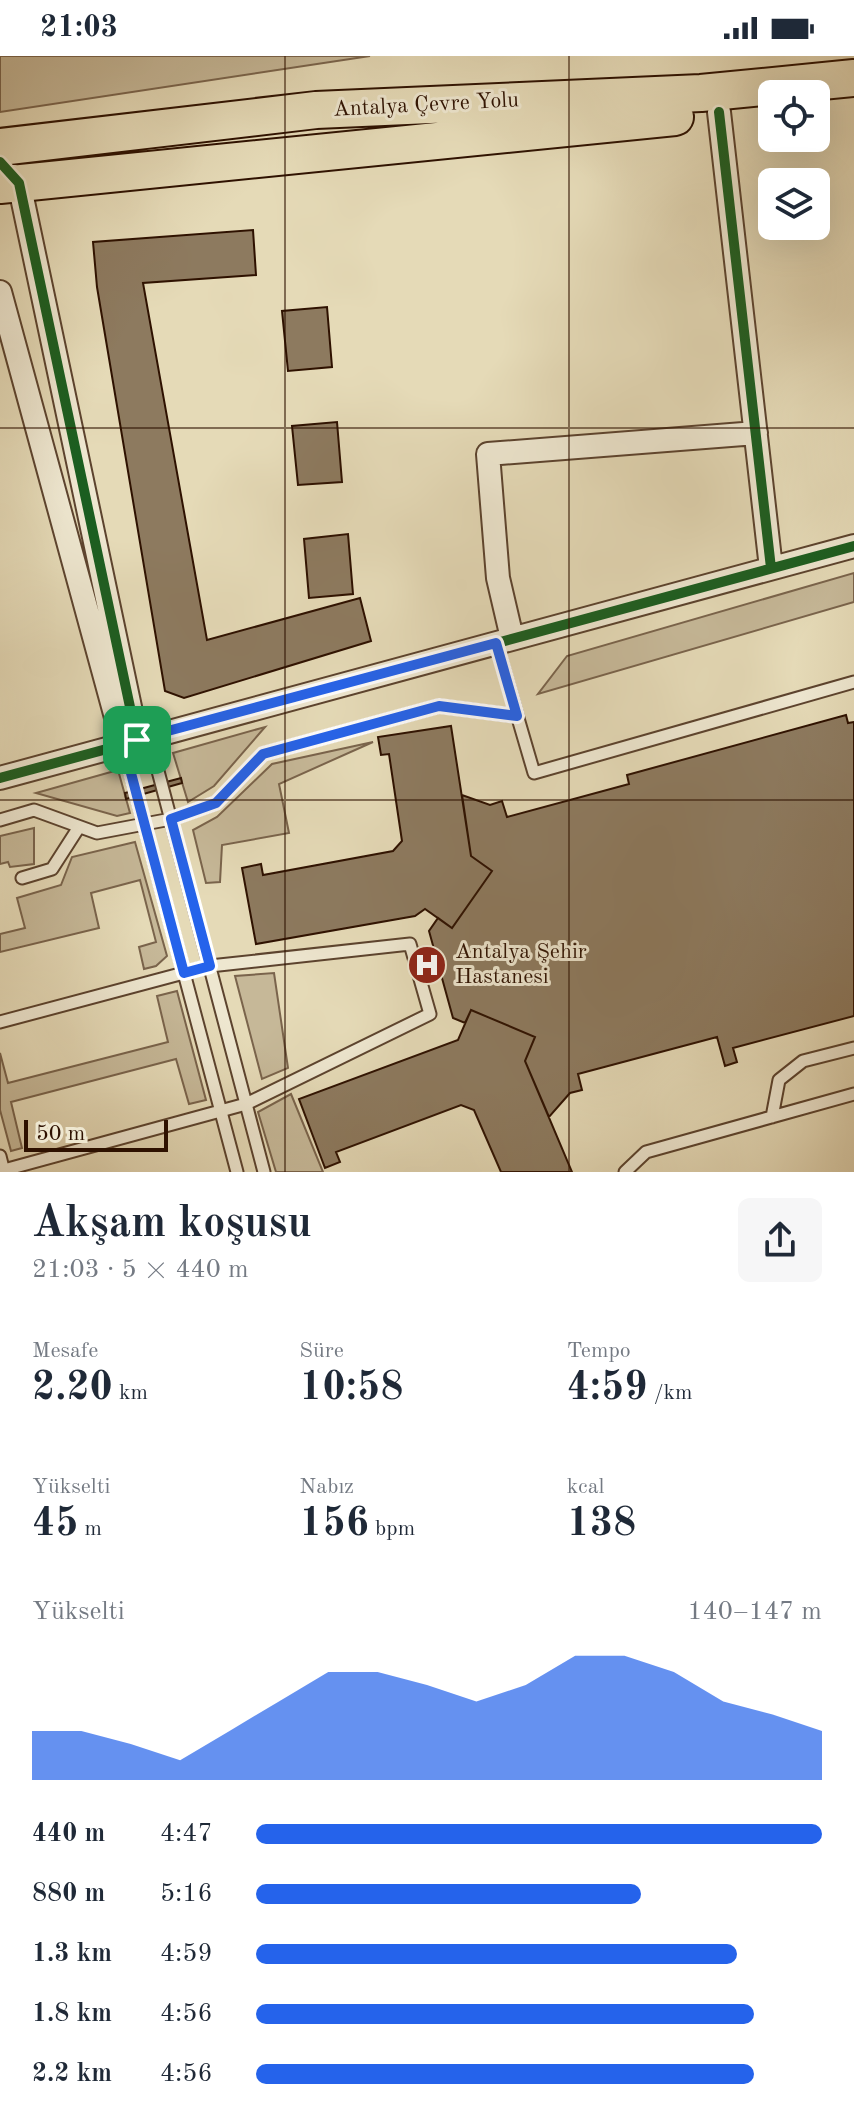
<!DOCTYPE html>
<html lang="tr">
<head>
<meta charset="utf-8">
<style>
	:root { --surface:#fff; --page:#f6f6f7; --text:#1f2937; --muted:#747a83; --accent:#2563eb }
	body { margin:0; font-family:"Old Standard TT",serif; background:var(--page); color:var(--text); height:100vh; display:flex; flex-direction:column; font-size:30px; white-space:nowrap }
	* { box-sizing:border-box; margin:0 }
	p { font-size:26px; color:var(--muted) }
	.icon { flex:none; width:44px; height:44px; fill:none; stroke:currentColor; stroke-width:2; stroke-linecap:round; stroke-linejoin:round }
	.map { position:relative; height:1116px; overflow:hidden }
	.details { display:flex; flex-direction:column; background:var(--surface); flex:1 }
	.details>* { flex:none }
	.buttons { position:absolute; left:758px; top:24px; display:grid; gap:16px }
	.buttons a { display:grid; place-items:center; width:72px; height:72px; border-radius:12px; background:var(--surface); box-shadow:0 8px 32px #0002; font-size:40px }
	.scale { position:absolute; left:24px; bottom:20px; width:144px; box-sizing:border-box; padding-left:8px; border:4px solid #2e1100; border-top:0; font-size:22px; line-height:28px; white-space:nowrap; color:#2e1100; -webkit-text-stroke:6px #eee7d0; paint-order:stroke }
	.pin { position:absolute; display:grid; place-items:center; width:68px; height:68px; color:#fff; margin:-34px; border-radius:16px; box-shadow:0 4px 12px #0006 }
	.round { display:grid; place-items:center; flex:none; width:84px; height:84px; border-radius:12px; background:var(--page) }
	.summary { display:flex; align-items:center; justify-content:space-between; height:136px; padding:0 32px }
	h1 { font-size:44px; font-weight:700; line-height:60px }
	.stats { display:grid; grid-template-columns:repeat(3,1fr); gap:12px; height:136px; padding:8px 32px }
	.stats div { display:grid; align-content:center }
	.stats b { font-size:40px; font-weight:700 }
	.stats small { font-size:22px; font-weight:400 }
	.stats p { font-size:22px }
	.chart { height:224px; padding:16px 32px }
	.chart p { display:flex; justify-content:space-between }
	.chart svg { width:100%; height:144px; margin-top:8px; fill:var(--accent); opacity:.7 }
	ul { padding:0 32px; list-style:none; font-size:26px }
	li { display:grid; grid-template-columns:128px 96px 1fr; align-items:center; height:60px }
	li i { height:20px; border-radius:10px; background:var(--accent) }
	.status { display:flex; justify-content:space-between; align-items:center; height:56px; padding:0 40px; background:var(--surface); direction:ltr }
	.status svg { height:22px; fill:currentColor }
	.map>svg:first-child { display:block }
	.green { fill:#c6b898; stroke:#7a644c; stroke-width:2 }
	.building { fill:#8d7a5f; stroke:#2e1100; stroke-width:2 }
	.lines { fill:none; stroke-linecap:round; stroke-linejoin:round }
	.service-casing { stroke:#5c432e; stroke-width:15 }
	.minor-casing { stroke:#5c432e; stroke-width:26 }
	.primary-casing { stroke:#2e1100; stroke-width:40 }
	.service { stroke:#eee7d0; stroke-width:11 }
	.minor { stroke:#eee7d0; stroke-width:22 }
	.primary { stroke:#e5dab7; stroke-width:36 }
	.cycleway-casing { stroke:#eee7d0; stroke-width:15 }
	.cycleway { stroke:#1b5e20; stroke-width:10 }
	.route-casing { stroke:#fff; stroke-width:16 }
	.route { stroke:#2563eb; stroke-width:10 }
	.grid { fill:none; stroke:#2e1100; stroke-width:2; stroke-opacity:0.55 }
	.labels { text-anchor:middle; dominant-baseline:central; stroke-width:6; stroke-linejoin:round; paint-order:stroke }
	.street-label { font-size:22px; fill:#2e1100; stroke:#eee7d0 }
	.poi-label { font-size:22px; fill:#2e1100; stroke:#eee7d0; text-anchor:start }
</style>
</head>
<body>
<div class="status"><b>21:03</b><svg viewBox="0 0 49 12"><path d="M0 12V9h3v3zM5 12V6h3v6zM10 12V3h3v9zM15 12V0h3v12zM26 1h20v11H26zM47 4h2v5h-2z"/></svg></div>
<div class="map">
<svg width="854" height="1116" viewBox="0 0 854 1116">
	<rect width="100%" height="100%" fill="#e5dab7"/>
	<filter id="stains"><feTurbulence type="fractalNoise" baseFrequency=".0025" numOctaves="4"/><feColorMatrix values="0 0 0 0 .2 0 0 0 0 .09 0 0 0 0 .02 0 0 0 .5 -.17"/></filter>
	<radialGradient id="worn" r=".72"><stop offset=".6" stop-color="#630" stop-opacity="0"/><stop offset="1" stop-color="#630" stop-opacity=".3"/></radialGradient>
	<!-- green -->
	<path class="green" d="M0,0H370L0,56Z
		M854,517V546L538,638L567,600Z
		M265,671L214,730L188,746L173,697Z
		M373,686L279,728L289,777L222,789L220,826L206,827L193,774L217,761L272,708Z
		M118,714L130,757L117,760L36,737Z
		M34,772V808L10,811L8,806L0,808V780Z
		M135,786L167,900L156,910L144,913L139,891L156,886L140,824L91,837L99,872L0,896V878L25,872L17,842L61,829L72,801Z
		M274,917L288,1012L262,1023L235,920Z
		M177,935L206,1044L189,1048L176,1003L11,1046L22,1092L11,1095L0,1054V997L8,1027L168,986L157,940Z
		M291,1038L323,1116H276L258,1056Z"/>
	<!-- building -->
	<path class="building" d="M253,174L256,219L143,227L207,584L360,542L371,585L184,642L165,635L97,231L93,186Z
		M327,251L332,311L288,315L282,255Z
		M337,366L342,426L298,429L292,370Z
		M348,478L353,538L309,542L304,483Z
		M846,659L848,667L854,666V960L733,992L737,1006L725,1010L717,981L578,1018L582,1034L570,1037L549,1061L525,1005L535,981L471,954L465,967L453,962L429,875L438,862L452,872L492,815L471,800L462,739L490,749L502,745L507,761L629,728L627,719Z
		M451,670L471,800L492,815L452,872L425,853L415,860L256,888L242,812L261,808L263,819L393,795L402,785L389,698L381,699L378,681Z
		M181,722L182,727L126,743L125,737Z
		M471,954L535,981L525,1005L572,1116H501L474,1054L461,1049L336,1096L340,1106L325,1112L299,1043L458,984Z"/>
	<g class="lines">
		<!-- service casing -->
		<g class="service-casing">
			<path id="service" d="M496,587L534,717L854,626
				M149,681L264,1116
				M123,688L237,1116
				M0,764L34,754L97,777L171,763L216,747L263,698L439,650L517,660
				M22,822L52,813L79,771
				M0,966L210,910L410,888L430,958L246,1048L4,1114
				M772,1061L779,1024L803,1005L854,992
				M0,1100L4,1116
				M625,1116L646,1096L854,1038"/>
		</g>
		<!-- minor casing -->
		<g class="minor-casing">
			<path id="minor" d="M719,56L771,512
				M13,120L19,127L137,684
				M0,236L123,687
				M512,582L498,522L488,398L756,377
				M0,722L854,490"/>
		</g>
		<!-- primary casing -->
		<g class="primary-casing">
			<path id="primary" d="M0,91L316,54L701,37L854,22
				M0,129L675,61"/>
		</g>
		<!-- service -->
		<use href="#service" class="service"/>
		<!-- minor -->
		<use href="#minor" class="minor"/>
		<!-- primary -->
		<use href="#primary" class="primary"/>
		<!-- cycleway casing -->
		<g class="cycleway-casing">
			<path id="cycleway" d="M719,56L771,512
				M0,106L19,127L137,684
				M0,722L854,490"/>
		</g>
		<!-- cycleway -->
		<use href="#cycleway" class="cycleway"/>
	</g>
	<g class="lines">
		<!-- route casing -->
		<g class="route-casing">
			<path id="route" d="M496,587L517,660L439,650L263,698L216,747L171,763L210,910L184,917L123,687Z"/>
		</g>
		<!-- route -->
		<use href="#route" class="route"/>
	</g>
	<!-- grid -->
	<path class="grid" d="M285,0V1116M569,0V1116M0,372H854M0,744H854"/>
	<!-- icons -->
	<defs>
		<g id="hospital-disc" transform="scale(2)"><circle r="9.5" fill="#8f2418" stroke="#eee7d0"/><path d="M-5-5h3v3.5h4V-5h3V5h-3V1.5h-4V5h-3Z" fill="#fff"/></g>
	</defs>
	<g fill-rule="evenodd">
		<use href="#hospital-disc" x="427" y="909"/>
	</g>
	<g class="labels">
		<!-- street labels -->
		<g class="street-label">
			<text transform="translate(426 49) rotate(-3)">Antalya Çevre Yolu</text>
		</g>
		<!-- poi labels -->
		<g class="poi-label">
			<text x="455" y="896">Antalya Şehir<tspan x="455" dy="25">Hastanesi</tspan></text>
		</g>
	</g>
	<rect width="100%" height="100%" filter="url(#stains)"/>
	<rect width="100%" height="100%" fill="url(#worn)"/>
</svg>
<div class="buttons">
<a><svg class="icon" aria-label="locate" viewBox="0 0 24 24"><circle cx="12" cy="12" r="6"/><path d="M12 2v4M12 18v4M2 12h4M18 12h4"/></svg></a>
<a><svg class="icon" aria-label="layers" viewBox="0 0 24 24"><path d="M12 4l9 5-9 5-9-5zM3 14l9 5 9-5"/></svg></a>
</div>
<div class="scale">50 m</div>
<div class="pin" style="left:137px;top:684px;background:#1e9e55"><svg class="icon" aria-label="arrive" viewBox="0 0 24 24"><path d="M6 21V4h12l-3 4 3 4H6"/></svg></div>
</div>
<section class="details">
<div class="summary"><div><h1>Akşam koşusu</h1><p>21:03 · 5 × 440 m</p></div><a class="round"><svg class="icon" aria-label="share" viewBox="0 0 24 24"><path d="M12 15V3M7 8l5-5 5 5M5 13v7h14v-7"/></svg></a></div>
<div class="stats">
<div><p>Mesafe</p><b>2.20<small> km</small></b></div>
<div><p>Süre</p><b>10:58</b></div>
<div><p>Tempo</p><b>4:59<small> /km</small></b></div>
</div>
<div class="stats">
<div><p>Yükselti</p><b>45<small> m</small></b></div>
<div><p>Nabız</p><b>156<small> bpm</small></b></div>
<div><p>kcal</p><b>138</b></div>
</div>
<div class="chart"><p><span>Yükselti</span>140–147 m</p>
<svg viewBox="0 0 160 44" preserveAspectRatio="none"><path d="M0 44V29L10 29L20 33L30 38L40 29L50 20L60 11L70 11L80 15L90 20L100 15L110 6L120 6L130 11L140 20L150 24L160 29V44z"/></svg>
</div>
<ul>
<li><b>440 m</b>4:47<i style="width:100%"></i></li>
<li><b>880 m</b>5:16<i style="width:68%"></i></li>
<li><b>1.3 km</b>4:59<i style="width:85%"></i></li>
<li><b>1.8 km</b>4:56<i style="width:88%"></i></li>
<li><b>2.2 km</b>4:56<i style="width:88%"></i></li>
</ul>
</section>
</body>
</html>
